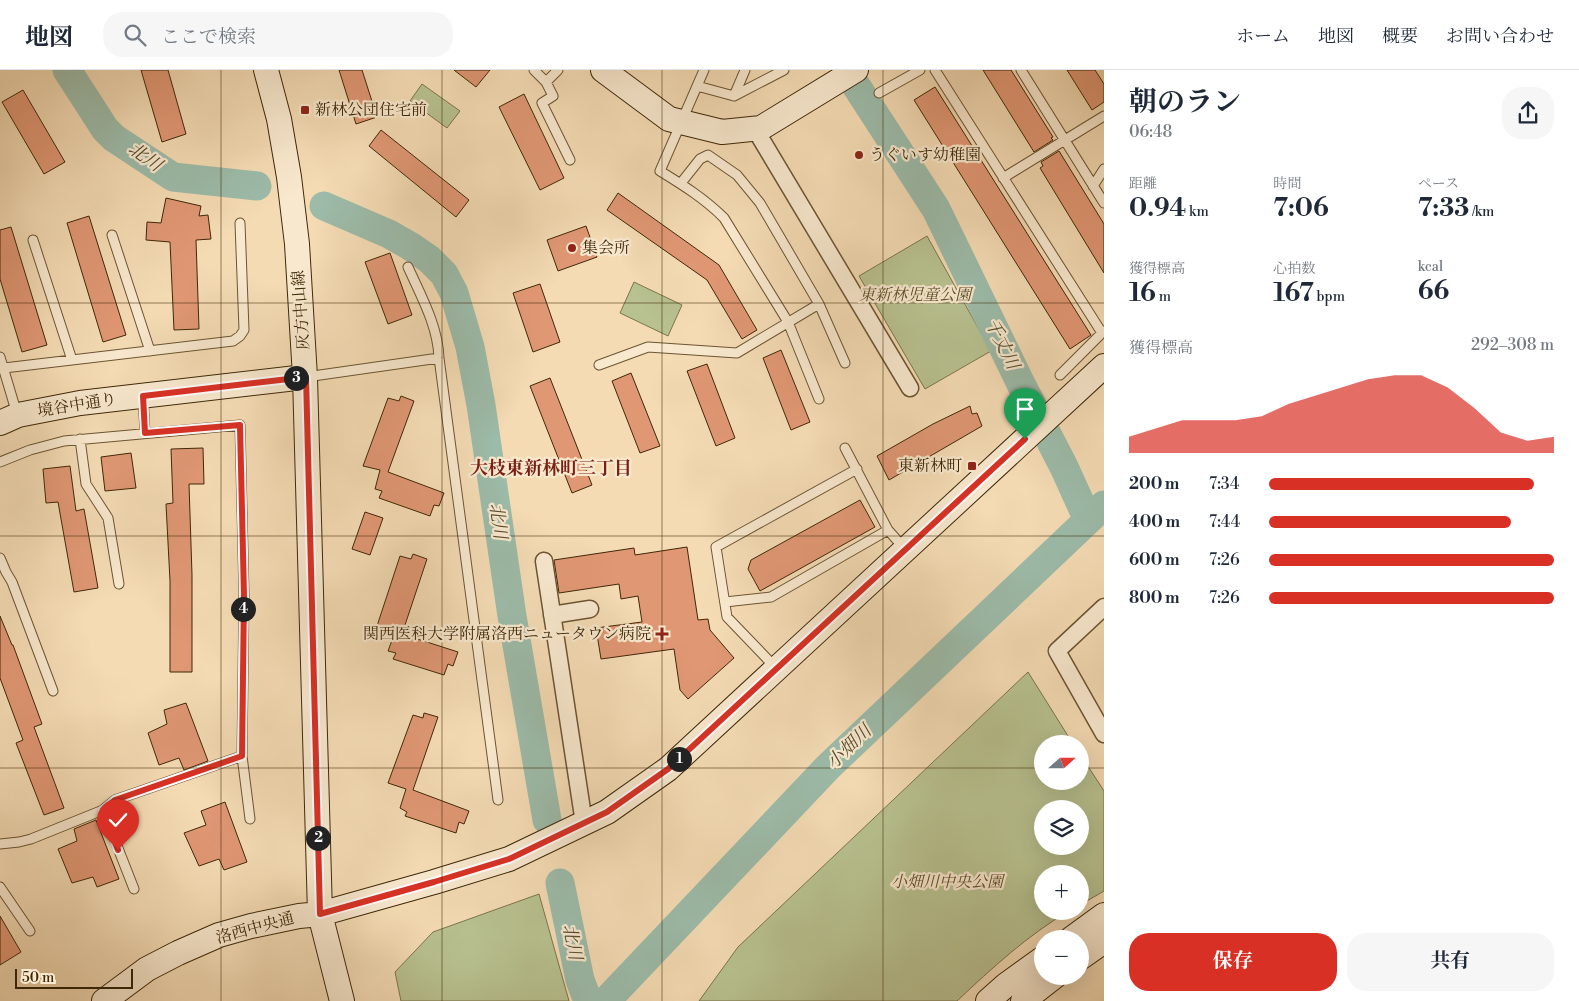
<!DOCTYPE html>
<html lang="ja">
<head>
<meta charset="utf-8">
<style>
	:root { --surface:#fff; --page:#f6f6f7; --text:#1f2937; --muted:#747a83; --line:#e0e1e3; --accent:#d93025 }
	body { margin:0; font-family:"Libre Bodoni","Noto Serif JP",serif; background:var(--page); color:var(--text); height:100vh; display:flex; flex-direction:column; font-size:19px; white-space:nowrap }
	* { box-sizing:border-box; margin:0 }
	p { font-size:16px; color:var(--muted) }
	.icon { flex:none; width:28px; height:28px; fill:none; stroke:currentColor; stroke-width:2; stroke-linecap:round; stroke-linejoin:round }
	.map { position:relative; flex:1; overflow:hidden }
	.details { display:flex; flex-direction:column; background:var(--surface); width:475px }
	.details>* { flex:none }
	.needle { width:32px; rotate:69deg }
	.tools { position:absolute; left:1034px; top:665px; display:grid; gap:10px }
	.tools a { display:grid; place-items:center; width:55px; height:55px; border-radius:50%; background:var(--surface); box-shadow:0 5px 20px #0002; font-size:25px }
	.scale { position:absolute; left:15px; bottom:12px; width:118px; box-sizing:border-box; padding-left:5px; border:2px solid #3f2807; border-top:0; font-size:14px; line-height:18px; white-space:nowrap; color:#3f2807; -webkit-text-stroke:4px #f8e8ce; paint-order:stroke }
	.pin { position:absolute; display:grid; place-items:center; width:42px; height:42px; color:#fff; margin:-51px -21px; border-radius:50% 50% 50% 0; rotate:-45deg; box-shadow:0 0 5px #0007 }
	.pin .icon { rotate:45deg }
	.km { position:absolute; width:25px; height:25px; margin:-12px; border-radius:50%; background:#222; color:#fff; font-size:14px; line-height:25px; text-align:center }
	.round { display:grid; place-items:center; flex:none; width:52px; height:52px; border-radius:20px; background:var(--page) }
	.overview { display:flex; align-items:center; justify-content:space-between; height:85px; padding:0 25px }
	h1 { font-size:28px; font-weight:700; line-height:38px }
	.figures { display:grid; grid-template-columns:repeat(3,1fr); gap:8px; height:85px; padding:5px 25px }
	.figures div { display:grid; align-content:center }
	.figures b { font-size:25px; font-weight:700 }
	.figures small { font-size:14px; font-weight:400 }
	.figures p { font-size:14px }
	.chart { height:140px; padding:10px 25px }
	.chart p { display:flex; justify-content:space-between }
	.chart svg { width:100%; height:90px; margin-top:5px; fill:var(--accent); opacity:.7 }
	.action { display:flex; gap:10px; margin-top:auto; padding:10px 25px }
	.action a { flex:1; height:58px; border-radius:20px; background:var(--accent); color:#fff; font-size:20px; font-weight:700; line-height:58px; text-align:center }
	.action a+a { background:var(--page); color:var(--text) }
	ul { padding:0 25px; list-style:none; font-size:16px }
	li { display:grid; grid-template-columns:80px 60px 1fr; align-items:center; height:38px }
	li i { height:12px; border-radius:6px; background:var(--accent) }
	header { display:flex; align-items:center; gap:30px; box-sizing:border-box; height:70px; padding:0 25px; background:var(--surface); border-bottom:1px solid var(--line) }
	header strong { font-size:24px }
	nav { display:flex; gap:28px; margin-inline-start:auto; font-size:18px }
	.search { width:350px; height:45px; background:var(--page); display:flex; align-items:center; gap:12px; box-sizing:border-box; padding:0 18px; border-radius:20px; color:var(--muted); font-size:19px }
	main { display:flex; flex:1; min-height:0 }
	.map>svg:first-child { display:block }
	.green { fill:#b8c190; stroke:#7c744c; fill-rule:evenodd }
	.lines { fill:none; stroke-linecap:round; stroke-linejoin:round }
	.river { stroke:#9cbba9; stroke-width:29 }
	.building { fill:#e09774; stroke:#3f2807 }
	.lane-casing { stroke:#6c5532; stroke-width:11 }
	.street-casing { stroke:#6c5532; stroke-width:19 }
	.secondary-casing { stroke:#3f2807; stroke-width:26 }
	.lane { stroke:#f8e8ce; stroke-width:9 }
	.street { stroke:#f8e8ce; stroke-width:16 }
	.secondary { stroke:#f8e8ce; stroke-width:24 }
	.route-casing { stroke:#fff; stroke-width:10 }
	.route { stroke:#d93025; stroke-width:6 }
	.grid { fill:none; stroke:#3f2807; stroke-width:1; stroke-opacity:0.55 }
	.poi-dot { fill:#8f2418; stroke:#f8e8ce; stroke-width:2 }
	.labels { text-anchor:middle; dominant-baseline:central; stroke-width:4.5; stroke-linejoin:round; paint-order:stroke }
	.poi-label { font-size:16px; fill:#3f2807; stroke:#f8e8ce; text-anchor:start }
	.park-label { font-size:16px; font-style:italic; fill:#5d4e29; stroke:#f8e8ce }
	.street-label { font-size:16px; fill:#3f2807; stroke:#f8e8ce }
	.water-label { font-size:18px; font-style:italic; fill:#564d30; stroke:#f8e8ce }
	.neighbourhood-label { font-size:18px; font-weight:bold; fill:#7a1f14; stroke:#f8e8ce }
</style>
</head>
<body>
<header>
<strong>地図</strong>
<div class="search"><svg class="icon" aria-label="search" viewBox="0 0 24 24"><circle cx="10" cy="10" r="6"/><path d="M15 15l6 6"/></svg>ここで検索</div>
<nav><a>ホーム</a><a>地図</a><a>概要</a><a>お問い合わせ</a></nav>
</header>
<main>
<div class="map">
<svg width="1104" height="931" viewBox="0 0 1104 931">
	<rect width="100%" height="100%" fill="#f4dbb4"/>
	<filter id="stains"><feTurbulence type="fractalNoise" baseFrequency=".004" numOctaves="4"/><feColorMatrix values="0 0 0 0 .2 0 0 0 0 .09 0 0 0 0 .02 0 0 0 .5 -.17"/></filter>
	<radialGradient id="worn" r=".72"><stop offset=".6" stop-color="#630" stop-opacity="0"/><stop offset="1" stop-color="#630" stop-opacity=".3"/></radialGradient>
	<!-- green -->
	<path class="green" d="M422,14L460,41L447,58L410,31Z
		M927,166L991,281L925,319L859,206Z
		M634,212L682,235L668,266L620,243Z
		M1028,602L1073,674H1042V711H1080V684L1104,721V821L1080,835V804H1042V841H1069C1028,865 992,898 957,931H699L738,877ZM1042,739H1080V776H1042Z
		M539,824L569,931H401L395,902L433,862Z"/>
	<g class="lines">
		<!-- river -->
		<path class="river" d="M67,0L105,59L114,68L173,107L257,116
			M846,0L936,139L1020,312L1064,397L1088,450
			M324,136L389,164L410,176L429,189L444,204L454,223L470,277L481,335L512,546L547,750
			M560,813L580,910L588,931
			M606,931L828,697L1104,435"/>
	</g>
	<!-- building -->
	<path class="building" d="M141,0H168L186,64L162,72Z
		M339,0H362L377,47L356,54Z
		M454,0H490L476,17Z
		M983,0H1011L1053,67L1051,68L1053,70L1034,82Z
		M1067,0H1095L1104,14V32L1092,40Z
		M935,17L1091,265L1070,279L914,30Z
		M23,20L65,92L44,104L2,32Z
		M524,24L564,108L540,120L499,37Z
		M381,60L469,130L456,147L369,76Z
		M1059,81L1104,154V203L1040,98L1043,96L1041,92Z
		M618,123L719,195L757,260L742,269L707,210L607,140Z
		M166,128L201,136L199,146L208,145L211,169L196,170L199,259L174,260L170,172L146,170L147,152L161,153Z
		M89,146L126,265L103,272L67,153Z
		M586,156L597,187L558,201L547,170Z
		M11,157L47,275L22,282L0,209V160Z
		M390,183L412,245L388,254L365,192Z
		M540,214L560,272L533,282L513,223Z
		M781,280L810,352L791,360L763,288Z
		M707,294L735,368L716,376L687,301Z
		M631,303L660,376L640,383L612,311Z
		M550,308L592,415L572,423L530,316Z
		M401,326L414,331L388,402L444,423L439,436L434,435L430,446L379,428L382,421L375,419L380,400L363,396L388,328L399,331Z
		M970,336L972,344L977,343L982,356L889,410L877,386L933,354Z
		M203,378L204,414H189L192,505V602H170V511L166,434L173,433L171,379Z
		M131,383L136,418L105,421L101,387Z
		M70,396L76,441L84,439L98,518L74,522L58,432L46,433L43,399Z
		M860,430L875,457L760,521L748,499L751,490Z
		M365,442L383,448L370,485L352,479Z
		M687,477L698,550L708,549L710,560L734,588L688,629L680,620L674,579L601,589L596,558L642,552L638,526L621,529L619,514L559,523L554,490L634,478L635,485Z
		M413,484L427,489L402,564L458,582L453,596L448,594L444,605L393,589L396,583L388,581L395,562L377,556L400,486L411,489Z
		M0,546L12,575H13L42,654L34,657L64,738L44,745L16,673L23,670L0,608Z
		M186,633L208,691L184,700L179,688L159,695L148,663L167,654L164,640Z
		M424,643L438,647L413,720L469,741L464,754L459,752L456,763L405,746L407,742L400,738L406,719L388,713L413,645L423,648Z
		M225,732L247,792L224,800L219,789L199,796L184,763L206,755L201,741Z
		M96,750L119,809L97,817L93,807L72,813L58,779L77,771L74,759Z
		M0,846L21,882L0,895Z"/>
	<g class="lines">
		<!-- lane casing -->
		<g class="lane-casing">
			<path id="lane" d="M534,0L546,12L553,26L542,33L570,90
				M704,0L660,101C683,115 705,129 724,148L788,252L819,329
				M935,0L1102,263
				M1021,0L1104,133
				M546,12L558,0
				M697,16L734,26L784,0
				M879,23L920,0
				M734,26L745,0
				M1003,108L1104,46
				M681,113L700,89L708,85L737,105L760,133L819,234L845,293
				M1093,116L1104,99
				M112,165L150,281
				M33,170L72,290
				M408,197C421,226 438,256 439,288L498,730
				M0,287L17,344
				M599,295L648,277L737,283L819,234
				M4,298L233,271L240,266L244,260L240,153
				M1060,305L1104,261
				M306,307L439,288
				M143,326L145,363
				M80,369L86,414L108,448L119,514
				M845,378L888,460L904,478
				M0,392L30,380L64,371L240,355L244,525L242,686L250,749
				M0,488L6,502L12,512L53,621
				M725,532L771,527L888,460
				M776,598L727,547L716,477L857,399
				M103,740L134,819
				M0,774L19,772L31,769L103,740L115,730L242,686
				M0,817L30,861"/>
		</g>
		<!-- street casing -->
		<g class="street-casing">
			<path id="street" d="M755,59L910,318
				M544,491L584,753
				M1104,537L1057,581L1104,664
				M552,545L590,539"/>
		</g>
		<!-- secondary casing -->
		<g class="secondary-casing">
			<path id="secondary" d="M266,0L279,49L289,107L297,174L305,307L320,844L342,931
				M603,0L669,49L722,62L761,58L856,0
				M0,353L18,345L80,333L305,307
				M1071,869L1104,845
				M1080,888L1104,871
				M104,931L147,899L178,883L219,865L251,856L299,846L320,844L434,812L509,789L607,742L668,699L1104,296
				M988,931L1006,915L1042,889
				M1023,931L1055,906"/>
		</g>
		<!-- lane -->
		<use href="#lane" class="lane"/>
		<!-- street -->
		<use href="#street" class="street"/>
		<!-- secondary -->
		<use href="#secondary" class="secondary"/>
	</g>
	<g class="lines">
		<!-- route casing -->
		<g class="route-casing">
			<path id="route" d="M118,780L103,740L115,730L242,686L244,526L240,355L145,363L143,326L306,307L320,844L434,812L509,789L607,742L668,699L1025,369"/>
		</g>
		<!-- route -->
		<use href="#route" class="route"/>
	</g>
	<!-- grid -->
	<path class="grid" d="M221,0V931M442,0V931M662,0V931M883,0V931M0,233H1104M0,466H1104M0,698H1042M1080,698H1104"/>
	<!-- markers -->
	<g class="poi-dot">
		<rect x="300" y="35" width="10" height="10" rx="2.5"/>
		<circle cx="859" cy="85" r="5"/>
		<circle cx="572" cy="178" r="5"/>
		<rect x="967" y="391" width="10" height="10" rx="2.5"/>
		<path d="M659.5 556.5h5v5h5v5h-5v5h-5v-5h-5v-5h5z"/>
	</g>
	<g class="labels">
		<!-- poi labels -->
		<g class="poi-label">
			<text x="315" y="40">新林公団住宅前</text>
			<text x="869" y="85">うぐいす幼稚園</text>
			<text x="582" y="178">集会所</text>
			<text x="962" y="396" text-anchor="end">東新林町</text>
			<text x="651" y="564" text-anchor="end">関西医科大学附属洛西ニュータウン病院</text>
		</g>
		<!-- park labels -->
		<g class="park-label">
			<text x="915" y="225">東新林児童公園</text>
			<text x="947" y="812">小畑川中央公園</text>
		</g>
		<!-- street labels -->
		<g class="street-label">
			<text transform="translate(301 240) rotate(-94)">灰方中山線</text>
			<text transform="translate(77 335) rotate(-9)">境谷中通り</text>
			<text transform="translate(255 858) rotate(-15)">洛西中央通</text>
		</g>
		<!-- water labels -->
		<g class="water-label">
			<text transform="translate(145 87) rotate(35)">北川</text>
			<text transform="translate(1002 274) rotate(64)">千丈川</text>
			<text transform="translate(498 451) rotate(82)">北川</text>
			<text transform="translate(849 677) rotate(-44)">小畑川</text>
			<text transform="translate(572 872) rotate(78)">北川</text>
		</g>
		<!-- neighbourhood labels -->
		<g class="neighbourhood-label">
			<text x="551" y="398">大枝東新林町三丁目</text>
		</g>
	</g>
	<rect width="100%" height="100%" filter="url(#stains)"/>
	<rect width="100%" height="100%" fill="url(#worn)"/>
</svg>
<div class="tools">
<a><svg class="needle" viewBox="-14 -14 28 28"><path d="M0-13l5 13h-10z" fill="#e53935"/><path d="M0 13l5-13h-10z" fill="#747a83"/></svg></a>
<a><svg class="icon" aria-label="layers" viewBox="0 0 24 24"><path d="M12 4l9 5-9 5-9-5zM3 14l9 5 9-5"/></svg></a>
<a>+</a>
<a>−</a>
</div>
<div class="scale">50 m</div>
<div class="pin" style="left:1025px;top:369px;background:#1e9e55"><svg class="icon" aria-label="arrive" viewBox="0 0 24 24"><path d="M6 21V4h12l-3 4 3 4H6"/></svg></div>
<div class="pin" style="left:118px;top:780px;background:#d93025"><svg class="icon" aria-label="check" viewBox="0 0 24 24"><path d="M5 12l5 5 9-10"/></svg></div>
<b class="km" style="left:679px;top:689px">1</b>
<b class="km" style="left:318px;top:768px">2</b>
<b class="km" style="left:296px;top:308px">3</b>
<b class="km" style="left:243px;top:539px">4</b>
</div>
<section class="details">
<div class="overview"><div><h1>朝のラン</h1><p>06:48</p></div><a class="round"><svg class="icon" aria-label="share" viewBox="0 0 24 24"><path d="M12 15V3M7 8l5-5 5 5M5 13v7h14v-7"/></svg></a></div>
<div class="figures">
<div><p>距離</p><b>0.94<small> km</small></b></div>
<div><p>時間</p><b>7:06</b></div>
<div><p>ペース</p><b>7:33<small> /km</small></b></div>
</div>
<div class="figures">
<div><p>獲得標高</p><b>16<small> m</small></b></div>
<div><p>心拍数</p><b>167<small> bpm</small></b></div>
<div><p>kcal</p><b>66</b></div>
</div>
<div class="chart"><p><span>獲得標高</span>292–308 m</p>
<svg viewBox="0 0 160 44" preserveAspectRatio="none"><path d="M0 44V36L10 32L20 28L30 28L40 28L50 26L60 20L70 16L80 12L90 8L100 6L110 6L120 12L130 22L140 34L150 38L160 36V44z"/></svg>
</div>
<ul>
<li><b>200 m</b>7:34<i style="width:93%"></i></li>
<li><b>400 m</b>7:44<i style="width:85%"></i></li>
<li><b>600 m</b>7:26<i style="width:100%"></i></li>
<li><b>800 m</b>7:26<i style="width:100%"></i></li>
</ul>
<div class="action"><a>保存</a><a>共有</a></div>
</section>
</main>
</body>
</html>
